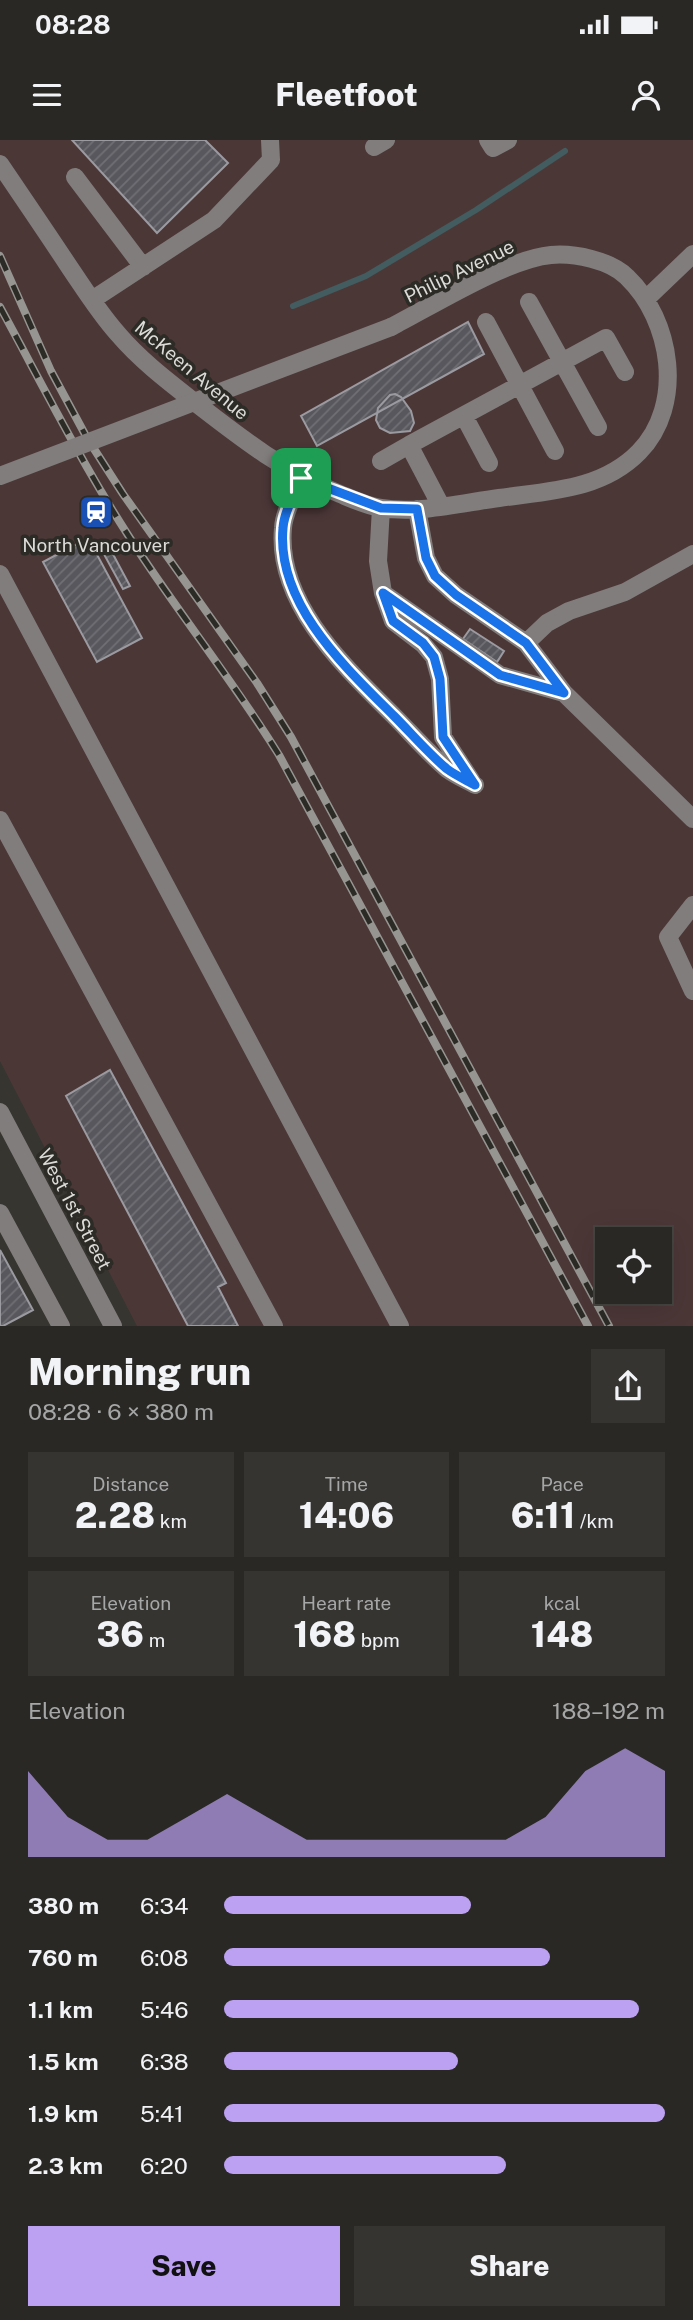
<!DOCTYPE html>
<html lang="en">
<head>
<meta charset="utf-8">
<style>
	:root { --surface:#292824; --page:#353431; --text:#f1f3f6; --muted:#a5a6a6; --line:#454441; --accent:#bca0f2 }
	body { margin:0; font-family:"Public Sans",sans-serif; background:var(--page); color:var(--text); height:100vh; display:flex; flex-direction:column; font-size:26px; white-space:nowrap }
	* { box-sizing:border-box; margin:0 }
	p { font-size:23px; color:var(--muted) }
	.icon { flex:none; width:38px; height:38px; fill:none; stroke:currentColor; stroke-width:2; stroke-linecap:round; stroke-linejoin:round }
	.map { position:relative; height:1186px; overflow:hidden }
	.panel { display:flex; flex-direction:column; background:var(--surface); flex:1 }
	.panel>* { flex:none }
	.controls { position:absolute; left:595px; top:1087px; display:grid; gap:14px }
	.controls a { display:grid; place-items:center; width:77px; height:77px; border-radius:0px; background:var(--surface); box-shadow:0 7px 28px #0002,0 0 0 2px var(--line); font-size:35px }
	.pin { position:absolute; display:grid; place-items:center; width:60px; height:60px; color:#fff; margin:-30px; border-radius:14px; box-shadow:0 4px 10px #0006 }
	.round { display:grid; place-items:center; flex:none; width:74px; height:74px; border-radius:0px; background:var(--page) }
	.headline { display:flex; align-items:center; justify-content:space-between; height:119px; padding:0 28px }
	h1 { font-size:38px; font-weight:800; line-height:52px }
	.figures { display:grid; grid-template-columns:repeat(3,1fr); gap:10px; height:119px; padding:7px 28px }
	.figures div { display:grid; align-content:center; border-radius:0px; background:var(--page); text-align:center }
	.figures b { font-size:35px; font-weight:800 }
	.figures small { font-size:19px; font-weight:400 }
	.figures p { font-size:19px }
	.chart { height:196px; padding:14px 28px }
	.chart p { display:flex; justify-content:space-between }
	.chart svg { width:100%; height:126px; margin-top:7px; fill:var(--accent); opacity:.7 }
	.primary-button { display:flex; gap:14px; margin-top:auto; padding:14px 28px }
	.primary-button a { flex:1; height:80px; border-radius:0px; background:var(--accent); color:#111; font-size:28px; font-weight:800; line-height:80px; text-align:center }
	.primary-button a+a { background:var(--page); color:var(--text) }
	ul { padding:0 28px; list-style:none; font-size:23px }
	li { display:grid; grid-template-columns:112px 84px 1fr; align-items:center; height:52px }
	li i { height:18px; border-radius:9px; background:var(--accent) }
	.status { display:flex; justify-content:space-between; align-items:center; height:49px; padding:0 35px; background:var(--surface); direction:ltr }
	.status svg { height:19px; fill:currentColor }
	header { display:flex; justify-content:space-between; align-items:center; height:91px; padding:0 28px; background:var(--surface); font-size:32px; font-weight:800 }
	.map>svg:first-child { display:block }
	.industrial { fill:#4c3737; fill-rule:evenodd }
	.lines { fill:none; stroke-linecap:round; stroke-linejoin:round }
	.stream { stroke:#425c5f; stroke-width:6 }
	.building { fill:url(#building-hatch); stroke:#9b9aa1; stroke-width:2 }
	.minor { stroke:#817d7d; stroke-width:18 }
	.rail-casing { stroke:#969591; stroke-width:8 }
	.rail { stroke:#2d2b26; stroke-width:5; stroke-dasharray:16; stroke-linecap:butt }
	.minor-bridge { stroke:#817d7d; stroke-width:18 }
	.route-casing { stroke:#fff; stroke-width:14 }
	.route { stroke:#1a73e8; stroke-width:9 }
	.labels { text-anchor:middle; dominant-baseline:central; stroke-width:7; stroke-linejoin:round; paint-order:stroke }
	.street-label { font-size:19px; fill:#dcdbd8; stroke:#2d2b26 }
	.poi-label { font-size:19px; fill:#dcdbd8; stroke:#2d2b26 }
</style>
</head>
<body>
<div class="status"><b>08:28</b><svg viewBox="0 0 49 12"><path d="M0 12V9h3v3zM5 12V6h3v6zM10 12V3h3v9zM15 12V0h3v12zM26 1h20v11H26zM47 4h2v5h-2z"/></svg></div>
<header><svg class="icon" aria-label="menu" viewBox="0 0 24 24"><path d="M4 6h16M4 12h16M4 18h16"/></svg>Fleetfoot<svg class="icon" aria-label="person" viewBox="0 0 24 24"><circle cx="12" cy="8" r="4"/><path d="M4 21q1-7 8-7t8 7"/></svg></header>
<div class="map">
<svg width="693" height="1186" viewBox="0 0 693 1186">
	<defs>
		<pattern id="building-hatch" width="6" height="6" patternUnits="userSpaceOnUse" patternTransform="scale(1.75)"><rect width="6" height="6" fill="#57575d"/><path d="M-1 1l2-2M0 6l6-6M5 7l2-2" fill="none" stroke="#6f6f74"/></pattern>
	</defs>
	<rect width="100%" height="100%" fill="#373530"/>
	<!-- industrial -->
	<path class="industrial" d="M0,0H693V1186H137L0,921ZM607,1099H660V1152H607Z"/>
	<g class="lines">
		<!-- stream -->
		<path class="stream" d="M293,166L366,136L476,70L565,11"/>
	</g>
	<!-- building -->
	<path class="building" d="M72,0H205L228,23L157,93Z
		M468,182L484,214L317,306L301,276Z
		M395,254L401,257L411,271L414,283L410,291L390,293L380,288L376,280L378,268L390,255Z
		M88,398L142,498L97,522L43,422Z
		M107,403L130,446L123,449L100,407Z
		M470,489L504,511L497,522L463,499Z
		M110,930L226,1143L218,1147L238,1186H188L66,956Z
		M0,1110L33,1170L3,1186H0Z"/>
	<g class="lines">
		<!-- minor -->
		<path class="minor" d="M488,0L493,8L508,0
			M374,7L386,0
			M0,24C23,58 47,93 70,128C85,150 100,174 118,194C141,221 169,242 197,264C246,302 282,330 340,354C352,359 367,366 381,368C419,374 462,363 499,358C549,351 602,350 639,312C685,265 672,180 627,137C610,120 574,113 551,115C507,119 432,166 391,187
			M75,37L143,127
			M646,159L693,114
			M92,160L214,80L271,20L270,0
			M529,162L598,287
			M486,182L555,311
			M464,276L489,323
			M409,305L606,198L625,232
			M381,321L409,305L441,366
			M301,338C295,354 284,371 283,388C276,464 346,528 394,576C411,593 428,613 447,629C455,635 466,640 475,645
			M381,368L378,421L383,453L500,535L564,553
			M417,369L426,418L435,436L456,455L526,503L564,553L693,679
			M0,434L400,1186
			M383,453L393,481L423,504L434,517L440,539L443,597L471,640
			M526,503L547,483L569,471L625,452L693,414
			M0,680L274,1186
			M693,765L668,797L693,851
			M0,972L113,1186
			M0,1073L61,1186"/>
		<!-- rail casing -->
		<g class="rail-casing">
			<path id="rail" d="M0,116L51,231L87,298L123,354L257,543L291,597L609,1186
				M0,167C42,244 81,322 128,395C176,470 232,539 279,615L588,1186"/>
		</g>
		<!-- rail -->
		<use href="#rail" class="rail"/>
		<!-- minor-bridge -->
		<path class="minor-bridge" d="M0,336L391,187"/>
	</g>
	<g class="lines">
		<!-- route casing -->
		<g class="route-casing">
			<path id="route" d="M301,338L381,368L417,369L426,418L435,436L456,455L526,503L564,553L500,535L383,453L393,481L423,503L434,517L440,539L443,597L475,645C466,640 455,635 447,629C428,613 411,593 394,576C346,528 276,464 283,388C284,371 295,354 301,338Z"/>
		</g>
		<!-- route -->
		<use href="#route" class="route"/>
	</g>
	<!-- icons -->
	<defs>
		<g id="station-square" transform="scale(1.75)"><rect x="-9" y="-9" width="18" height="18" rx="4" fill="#1a4fb4" stroke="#2d2b26"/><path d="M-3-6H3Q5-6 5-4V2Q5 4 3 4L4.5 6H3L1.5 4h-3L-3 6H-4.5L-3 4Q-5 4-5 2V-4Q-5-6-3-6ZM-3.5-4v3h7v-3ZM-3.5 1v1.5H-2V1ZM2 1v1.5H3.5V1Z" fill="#fff"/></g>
	</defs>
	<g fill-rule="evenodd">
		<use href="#station-square" x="96" y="372"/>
	</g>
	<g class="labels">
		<!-- street labels -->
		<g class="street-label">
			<text transform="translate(459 131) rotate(-26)">Philip Avenue</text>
			<text transform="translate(192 230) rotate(40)">McKeen Avenue</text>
			<text transform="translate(75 1069) rotate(62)">West 1st Street</text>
		</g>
		<!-- poi labels -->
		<g class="poi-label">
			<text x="96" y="405">North Vancouver</text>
		</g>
	</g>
</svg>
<div class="controls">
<a><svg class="icon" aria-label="locate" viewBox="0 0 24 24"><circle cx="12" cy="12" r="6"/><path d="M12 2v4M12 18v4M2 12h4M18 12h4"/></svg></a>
</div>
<div class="pin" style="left:301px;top:338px;background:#1e9e55"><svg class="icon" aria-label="arrive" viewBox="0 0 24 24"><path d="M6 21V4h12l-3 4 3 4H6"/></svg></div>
</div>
<section class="panel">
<div class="headline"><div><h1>Morning run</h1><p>08:28 · 6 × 380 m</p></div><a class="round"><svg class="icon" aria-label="share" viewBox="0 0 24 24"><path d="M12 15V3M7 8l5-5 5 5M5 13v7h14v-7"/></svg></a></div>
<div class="figures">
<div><p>Distance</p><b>2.28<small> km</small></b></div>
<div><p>Time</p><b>14:06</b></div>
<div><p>Pace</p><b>6:11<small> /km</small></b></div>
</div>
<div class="figures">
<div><p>Elevation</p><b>36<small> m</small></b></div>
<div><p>Heart rate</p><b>168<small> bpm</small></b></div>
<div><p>kcal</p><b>148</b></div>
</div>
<div class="chart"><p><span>Elevation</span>188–192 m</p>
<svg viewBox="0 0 160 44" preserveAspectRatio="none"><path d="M0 44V14L10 30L20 38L30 38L40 30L50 22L60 30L70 38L80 38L90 38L100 38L110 38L120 38L130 30L140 14L150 6L160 14V44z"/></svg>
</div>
<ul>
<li><b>380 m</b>6:34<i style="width:56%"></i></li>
<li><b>760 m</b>6:08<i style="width:74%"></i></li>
<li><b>1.1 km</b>5:46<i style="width:94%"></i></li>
<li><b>1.5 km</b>6:38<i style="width:53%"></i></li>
<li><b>1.9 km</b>5:41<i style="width:100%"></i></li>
<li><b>2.3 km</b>6:20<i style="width:64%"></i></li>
</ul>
<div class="primary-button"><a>Save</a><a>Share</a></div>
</section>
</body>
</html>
